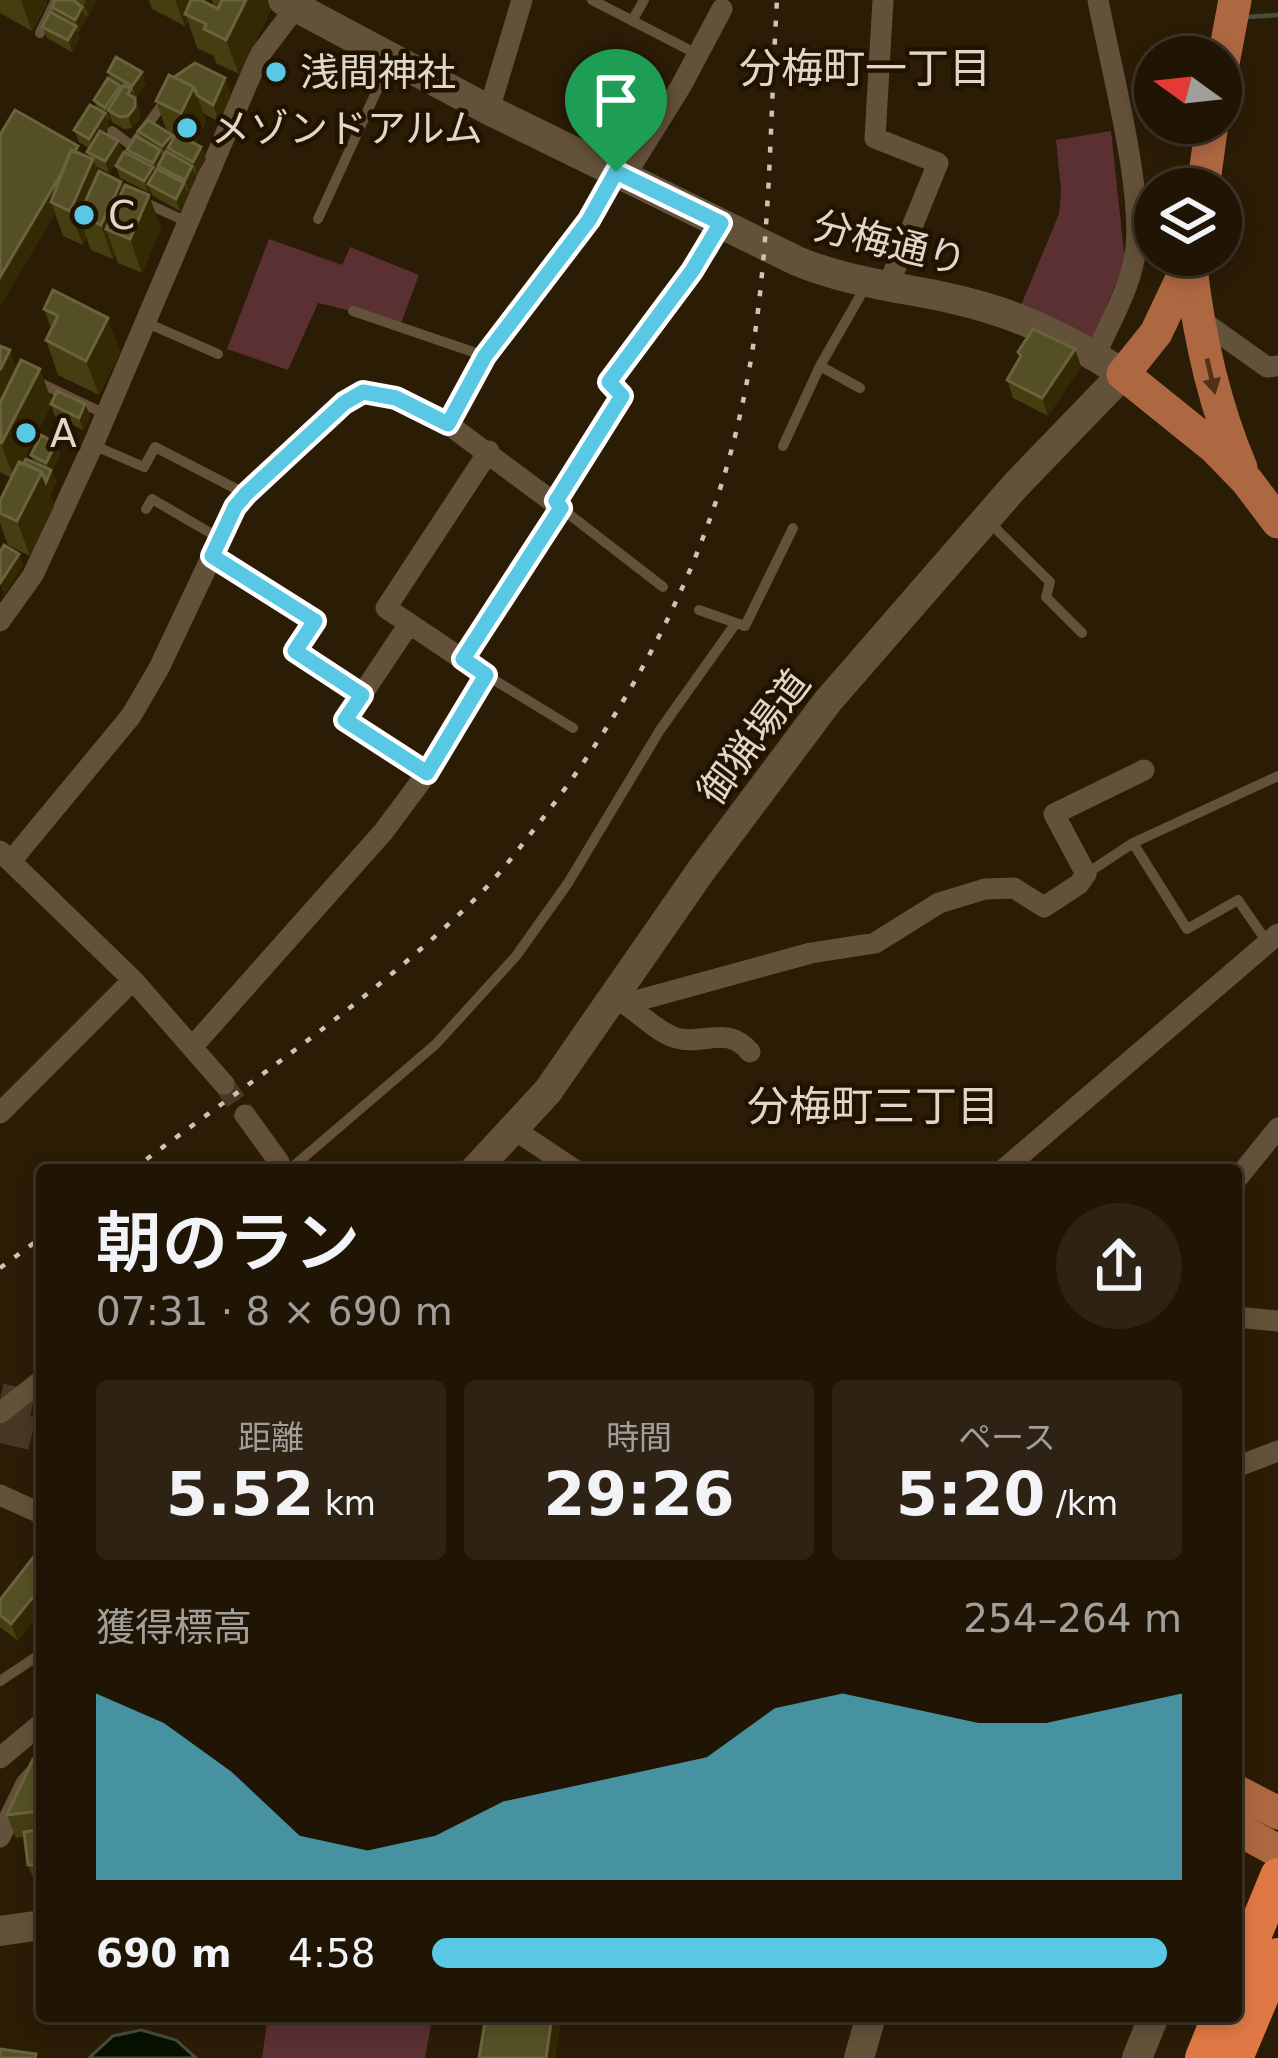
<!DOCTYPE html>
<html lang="ja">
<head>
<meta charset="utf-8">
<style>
	:root { --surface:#201504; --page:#2d2213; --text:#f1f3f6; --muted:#a29f9a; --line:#3d3426; --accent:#58c8e4 }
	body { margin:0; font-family:"DejaVu Sans","Noto Sans JP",sans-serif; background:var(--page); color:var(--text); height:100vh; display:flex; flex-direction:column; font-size:45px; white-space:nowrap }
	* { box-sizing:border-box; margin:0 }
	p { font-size:39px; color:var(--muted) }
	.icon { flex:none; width:66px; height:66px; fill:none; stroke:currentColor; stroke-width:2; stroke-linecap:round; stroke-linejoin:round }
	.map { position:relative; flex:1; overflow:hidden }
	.details { position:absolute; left:36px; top:1164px; width:1206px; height:858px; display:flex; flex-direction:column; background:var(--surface); border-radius:12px; box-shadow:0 6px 18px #0003,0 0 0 3px var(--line) }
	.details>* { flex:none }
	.needle { width:78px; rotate:285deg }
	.fabs { position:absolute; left:1134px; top:36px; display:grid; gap:24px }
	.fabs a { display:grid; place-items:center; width:108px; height:108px; border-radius:50%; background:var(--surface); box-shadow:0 6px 18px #0003,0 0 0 3px var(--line); font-size:60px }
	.pin { position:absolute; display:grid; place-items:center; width:102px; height:102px; color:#fff; margin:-123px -51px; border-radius:50% 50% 50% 0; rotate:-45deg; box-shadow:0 0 12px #0007 }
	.pin .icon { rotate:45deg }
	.round { display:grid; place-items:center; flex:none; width:126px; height:126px; border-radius:63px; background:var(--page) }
	.headline { display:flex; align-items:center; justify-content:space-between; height:204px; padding:0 60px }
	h1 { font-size:66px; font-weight:600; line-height:90px }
	.figures { display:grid; grid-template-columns:repeat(3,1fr); gap:18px; height:204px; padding:12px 60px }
	.figures div { display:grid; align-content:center; border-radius:12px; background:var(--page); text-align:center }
	.figures b { font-size:60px; font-weight:600 }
	.figures small { font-size:33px; font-weight:400 }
	.figures p { font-size:33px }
	.chart { height:336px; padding:24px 60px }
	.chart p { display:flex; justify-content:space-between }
	.chart svg { width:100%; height:216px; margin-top:12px; fill:var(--accent); opacity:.7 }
	ul { padding:0 60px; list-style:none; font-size:39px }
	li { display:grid; grid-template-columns:192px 144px 1fr; align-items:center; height:90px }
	li i { height:30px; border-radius:15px; background:var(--accent) }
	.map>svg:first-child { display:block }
	.green { fill:#5a3032 }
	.water { fill:#061100; stroke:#474c3c; stroke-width:3 }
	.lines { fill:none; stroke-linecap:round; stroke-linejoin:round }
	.stream { stroke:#474c3c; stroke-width:4.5 }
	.street-tunnel { stroke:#463823; stroke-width:21; stroke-dasharray:21 10; stroke-linecap:butt }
	.primary-tunnel { stroke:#463823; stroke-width:33; stroke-dasharray:33 16; stroke-linecap:butt }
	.lane { stroke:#63513a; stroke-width:10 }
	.street { stroke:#63513a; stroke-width:21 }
	.secondary { stroke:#63513a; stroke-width:30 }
	.primary { stroke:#ae6841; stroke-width:33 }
	.highway { stroke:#e07845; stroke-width:36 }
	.rail { stroke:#cec3b5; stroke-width:4.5; stroke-dasharray:6 12; stroke-linecap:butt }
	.wall { fill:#443e11 }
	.shaded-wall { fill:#332a04 }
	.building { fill:#554f25; stroke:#6a643e; stroke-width:3 }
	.oneway { fill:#523117 }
	.route-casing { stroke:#fff; stroke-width:24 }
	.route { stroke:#58c8e4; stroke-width:15 }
	.poi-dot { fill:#58c8e4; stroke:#211300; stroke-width:4.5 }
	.labels { text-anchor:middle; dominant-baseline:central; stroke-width:9; stroke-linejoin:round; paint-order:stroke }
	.poi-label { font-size:39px; fill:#e0d6c9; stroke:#211300; text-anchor:start }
	.street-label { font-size:39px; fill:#e0d6c9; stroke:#211300 }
	.neighbourhood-label { font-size:42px; fill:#e0d6c9; stroke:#211300 }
</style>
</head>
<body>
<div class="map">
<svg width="1278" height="2058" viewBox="0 0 1278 2058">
	<rect width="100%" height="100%" fill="#2b1c06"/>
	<!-- green -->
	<path class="green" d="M1111,131L1125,261L1092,342L1019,310L1059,214L1061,190L1056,140Z
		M269,239L342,265L350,247L419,275L401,323L318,303L288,370L227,349Z
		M268,2016H416L432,2019L425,2058H262Z"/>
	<!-- water -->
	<path class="water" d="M141,2030L176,2040L196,2058H89L113,2036Z"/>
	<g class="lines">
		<!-- stream -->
		<path class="stream" d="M1246,17L1278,15"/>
		<!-- street-tunnel -->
		<path class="street-tunnel" d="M224,1084L245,1115"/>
		<!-- primary-tunnel -->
		<path class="primary-tunnel" d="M0,1400L42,1409
			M0,1426L42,1436"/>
		<!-- lane -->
		<path class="lane" d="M592,0L699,55
			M632,21L644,0
			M40,33L56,0
			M112,131L132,146L165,101
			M144,202L187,222
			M318,219L389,64
			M353,311L485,356
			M147,323L218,354
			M820,366L860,388
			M34,380L107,415
			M93,445L144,467L155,447L246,494
			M783,446L820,366L867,284
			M561,508L663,587
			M146,509L152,499L219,538
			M988,521L1050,582L1046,597L1082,633
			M699,610L736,623
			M486,675L573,728
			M362,695L295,651L315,621L212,556L235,507L246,494L345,403L363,391L396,398L448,424
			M1133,843L1187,929L1238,900L1267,942
			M1086,874L1133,843L1278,776
			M289,1170L436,1044L516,956L568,883L660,730L736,623L745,626L793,528
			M0,1681L42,1653"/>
		<!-- street -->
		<path class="street" d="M883,0L875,138L938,163L888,286
			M489,110L522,0
			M625,176L681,86L722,9
			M1198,318L1267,367L1278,366
			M1095,356C1108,326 1128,292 1134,260C1147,200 1110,65 1098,0
			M556,501L622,396L609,382L692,271L721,223
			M0,621L33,575L93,445L259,56L296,7
			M409,624L345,720L427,773
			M463,659L561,508L448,424L485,356L589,220L616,172
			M0,851L133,980L224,1084
			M11,861L131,716L159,668L212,556
			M613,997L625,1004L811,953L875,943L939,903L985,889L1014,888L1044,907L1079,884L1086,874L1054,814L1144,770
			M625,1004C640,1014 659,1033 676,1038C704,1046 727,1024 750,1052
			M194,1045L384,831L427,773L486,675L386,608L489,451
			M0,1113L133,980
			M245,1115L279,1162
			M515,1130L575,1170
			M1003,1170L1278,934
			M1236,1180L1278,1128
			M1236,1317L1278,1321
			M0,1413L42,1380
			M1236,1467L1278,1451
			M0,1495L42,1514
			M0,1758L42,1723
			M0,1837L26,1784L42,1766"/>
		<!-- secondary -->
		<path class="secondary" d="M283,0L489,110L797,261C861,288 932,289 997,311C1040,325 1085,349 1123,374L1015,486L828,701L700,872L548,1091L475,1170
			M0,1931L42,1925
			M859,2058L871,2016
			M1137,2058L1154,2016"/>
		<!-- primary -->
		<path class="primary" d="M1221,74L1235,0
			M1203,189L1212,123
			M1193,255L1156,333L1123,374L1215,448L1247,481L1278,522
			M1191,268C1199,336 1214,404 1241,468
			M1236,1791L1278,1813
			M1236,1828L1278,1851"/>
		<!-- highway -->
		<path class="highway" d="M1236,1978L1278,1876
			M1203,2058L1220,2016
			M1235,2058L1278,1956"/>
		<!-- rail -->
		<path class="rail" d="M132,1170C247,1084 369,1002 473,901C499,876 521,846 543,818C637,696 710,557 742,406C771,274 769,135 777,0
			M0,1268L42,1237"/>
	</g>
	<!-- wall -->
	<path class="wall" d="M0,0H45L47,4L32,31L0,13Z
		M55,0H97L88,17L85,15L86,19L79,32L77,31L80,38L72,52L47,38L42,27L55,14L52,7Z
		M149,0H201L214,7L212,0H267L271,10L239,74L216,63L214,56L197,48L188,21L185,26L152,9Z
		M108,72L146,84L136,98L134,97L140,110V119L132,128L124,129L112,122L111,118L109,120L107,118L109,125L104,133L118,141L123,153L109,173L95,166L98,173L121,182L123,188L149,195L161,229L142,273L118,263L115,255L113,259L91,250L86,237L83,245L63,236L55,213L0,306V135L89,157L87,152L89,148L79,142L74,130L97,109L94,100L111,80Z
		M174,77L225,78L231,95L219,122L203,113L206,121L195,144L201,147L206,159L197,174L195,173L196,178L189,192L187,191L188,195L180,211L153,196L150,190L148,192L120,178L116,166L129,155L127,150L141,139L138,131L167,132L156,101Z
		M44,309L120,352L99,395L58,375L46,340L51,329Z
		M0,346L10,350L16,369H40L52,402L85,404L90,416L83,430L55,416L51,405L22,463L34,462L31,455L56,443L60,455L52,471L56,482L50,494L54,506L30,556L8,545L0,523V501L11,478L0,472Z
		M1020,357L1081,366L1048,416L1013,398L1007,380Z
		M42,1546L18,1641L0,1627V1600Z
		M42,1757V1882L35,1883L28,1865L24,1837L16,1838L7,1815Z"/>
	<!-- shaded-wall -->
	<path class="shaded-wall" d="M21,0H45L47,4L32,31Z
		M86,0H97L88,17L84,5Z
		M175,0H198L185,14L188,21L185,26Z
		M246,0H267L271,10L239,74L226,40Z
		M82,7L86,19L79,32L75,20Z
		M76,26L80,38L72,52L68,40Z
		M142,72L146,84L136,98L132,86Z
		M225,78L231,95L219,122L213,105Z
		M120,86L125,98L108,110L111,118L109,120L105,108Z
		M194,87L206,121L193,148L181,113Z
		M131,89L140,110V119L132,128L128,116V94Z
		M105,113L109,125L94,151L89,139Z
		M172,135L177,147L168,148L170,154L166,158L162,146Z
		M118,141L123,153L109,173L105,161Z
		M78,146L85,163L51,202L55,213L0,306V277Z
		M201,147L206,159L197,174L193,162Z
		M160,150L164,162L158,166L160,171L158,175L153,163Z
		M93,159L105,193L79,216L86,237L83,245L70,211Z
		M192,166L196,178L189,192L185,180Z
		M153,167L157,179L148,184L150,190L148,192L144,181Z
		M121,182L134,216L106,229L115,255L113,259L101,225Z
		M184,183L188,195L180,211L176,199Z
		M149,195L161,229L142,273L130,239Z
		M108,318L120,352L99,395L86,361Z
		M1075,349L1081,366L1048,416L1042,398Z
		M10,350L22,385L0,430V370Z
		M40,369L52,403L14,479L1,444Z
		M85,404L90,416L83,430L79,418Z
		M56,443L60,455L52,471L56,482L50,494L54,506L30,556L17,521L42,472L50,473L46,463Z
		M19,554L23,566L4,596L0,583Z
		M42,1586V1612L18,1641L11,1624Z
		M552,2016H562L555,2058H546Z"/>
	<!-- building -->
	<path class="building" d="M55,0H73L82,7L75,20L52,7Z
		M191,0H201L218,9L222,0H246L226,40L204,29L206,24L185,14Z
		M50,12L76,26L68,40L42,27Z
		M116,57L142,72L132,86L108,72Z
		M195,63L225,78L213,105L197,95L194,87L174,77Z
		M169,75L194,87L181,113L156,101Z
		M108,78L120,86L105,108L94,100Z
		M124,85L131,89L128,94L135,98V107L128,116L120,117L108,110Z
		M90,105L105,113L89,139L74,130Z
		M15,110L78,146L74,152L71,150L62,172L0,277V135Z
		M148,120L172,135L162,146L138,131Z
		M100,131L118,141L105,161L87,152Z
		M176,134L201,147L193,162L168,148Z
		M136,136L160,150L153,163L127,150Z
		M71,150L93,159L70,211L51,202Z
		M166,151L192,166L185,180L158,166Z
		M124,152L153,167L144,181L116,166Z
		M157,169L184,183L176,199L148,184Z
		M99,171L121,182L101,225L79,216Z
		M125,185L149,195L130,239L106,229Z
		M53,290L108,318L86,361L46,340L58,316L44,309Z
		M1033,329L1075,349L1042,398L1007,380L1021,356L1018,352Z
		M0,346L10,350L0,370Z
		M21,360L40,369L1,444L0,403Z
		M57,391L85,404L79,418L51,404Z
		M41,435L56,443L46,463L31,455Z
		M26,459L51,470L46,482L42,472L24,463Z
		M19,462L42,472L17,521L0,513V501Z
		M4,545L19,554L0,583V552Z
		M42,1546V1586L11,1624L0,1615V1600Z
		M42,1757V1811L7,1815L33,1759Z
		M42,1829V1864L28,1865L24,1832Z
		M486,2016H552L546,2058H479Z
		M0,2049L36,2054L35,2058H0Z"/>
	<!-- one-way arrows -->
	<defs><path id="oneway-solid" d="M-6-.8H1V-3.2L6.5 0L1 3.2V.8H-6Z" transform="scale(3)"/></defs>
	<use class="oneway" href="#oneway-solid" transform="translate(1211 376) rotate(77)"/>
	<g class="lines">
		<!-- route casing -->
		<g class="route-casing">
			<path id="route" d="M616,172L721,223L692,271L609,382L622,396L556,501L561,508L463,659L486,675L427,773L345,720L362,695L295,651L315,621L212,556L235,507L246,494L344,403L363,392L396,398L448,424L485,356L589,220Z"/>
		</g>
		<!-- route -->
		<use href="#route" class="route"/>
	</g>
	<!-- markers -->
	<g class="poi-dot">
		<circle cx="276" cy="72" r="12"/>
		<circle cx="187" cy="128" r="12"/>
		<circle cx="84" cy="215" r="12"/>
		<circle cx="26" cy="433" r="12"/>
	</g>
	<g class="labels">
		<!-- poi labels -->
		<g class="poi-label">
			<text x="300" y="72">浅間神社</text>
			<text x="211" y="128">メゾンドアルム</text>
			<text x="108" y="215">C</text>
			<text x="50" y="433">A</text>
		</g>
		<!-- street labels -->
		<g class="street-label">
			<text transform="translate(890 243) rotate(14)">分梅通り</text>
			<text transform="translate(754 737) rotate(-53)">御猟場道</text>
		</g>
		<!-- neighbourhood labels -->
		<g class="neighbourhood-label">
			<text x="865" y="68">分梅町一丁目</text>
			<text x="873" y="1106">分梅町三丁目</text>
		</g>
	</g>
</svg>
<div class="fabs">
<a><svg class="needle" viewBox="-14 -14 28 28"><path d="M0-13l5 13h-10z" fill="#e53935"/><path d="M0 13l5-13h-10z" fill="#a29f9a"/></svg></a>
<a><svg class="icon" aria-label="layers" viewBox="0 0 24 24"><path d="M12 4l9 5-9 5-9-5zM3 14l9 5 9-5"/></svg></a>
</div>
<div class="pin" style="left:616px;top:172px;background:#1e9e55"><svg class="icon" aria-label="arrive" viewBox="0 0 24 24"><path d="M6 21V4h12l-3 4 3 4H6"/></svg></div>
<section class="details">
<div class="headline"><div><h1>朝のラン</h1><p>07:31 · 8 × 690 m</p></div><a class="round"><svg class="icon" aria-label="share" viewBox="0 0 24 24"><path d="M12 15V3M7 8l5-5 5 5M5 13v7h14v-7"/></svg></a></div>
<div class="figures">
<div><p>距離</p><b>5.52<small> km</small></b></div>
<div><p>時間</p><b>29:26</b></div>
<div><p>ペース</p><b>5:20<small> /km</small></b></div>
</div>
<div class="chart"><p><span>獲得標高</span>254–264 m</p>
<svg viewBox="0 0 160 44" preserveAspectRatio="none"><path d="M0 44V6L10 12L20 22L30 35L40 38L50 35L60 28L70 25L80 22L90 19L100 9L110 6L120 9L130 12L140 12L150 9L160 6V44z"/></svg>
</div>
<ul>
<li><b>690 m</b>4:58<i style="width:98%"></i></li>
</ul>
</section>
</div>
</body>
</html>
